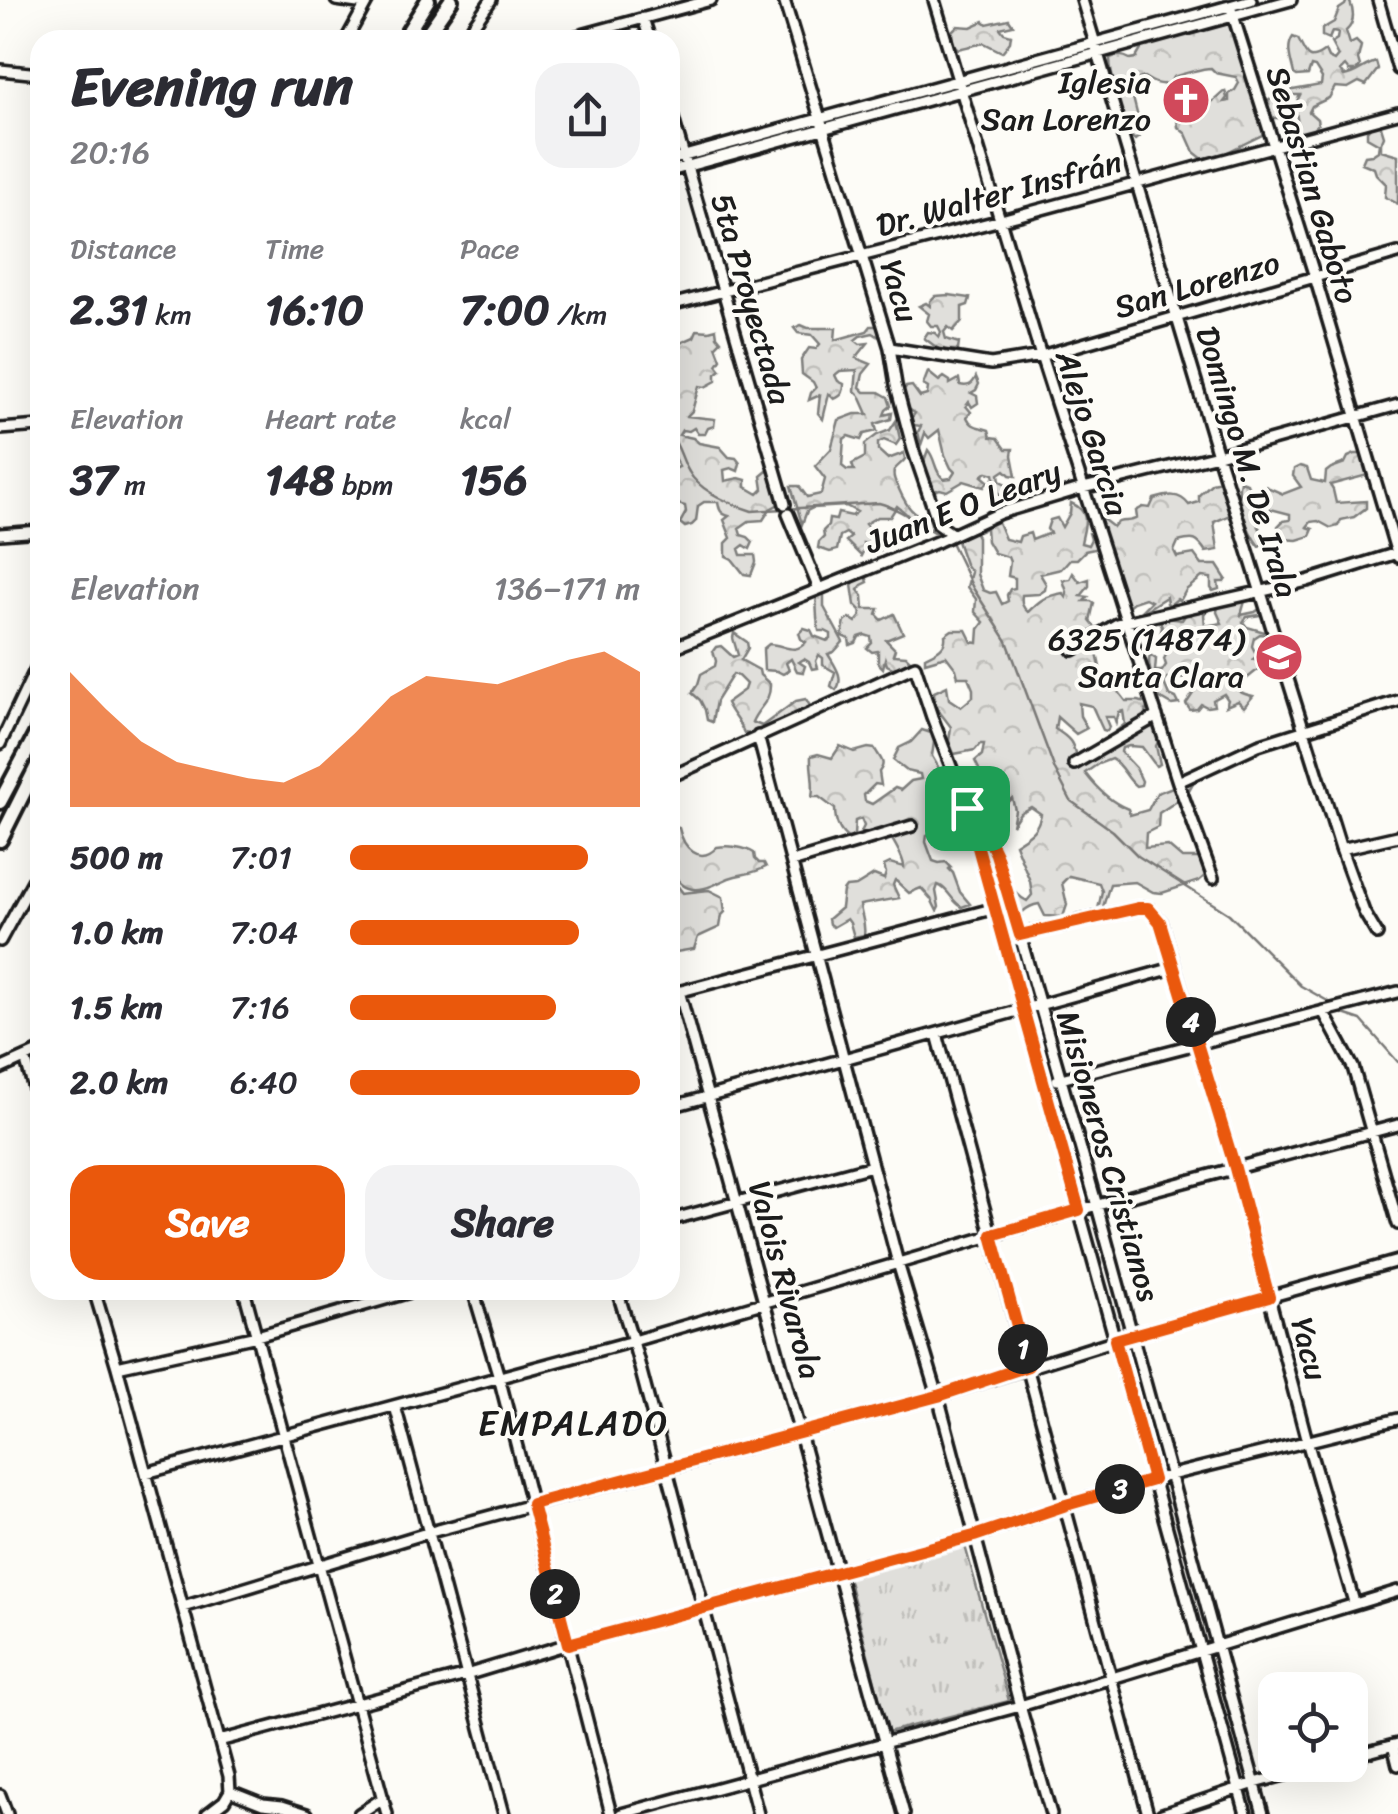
<!DOCTYPE html>
<html lang="en">
<head>
<meta charset="utf-8">
<style>
	:root { --surface:#fff; --page:#f2f2f3; --text:#2b2b33; --muted:#7c7c81; --accent:#ea580c }
	body { margin:0; font-family:Sriracha,sans-serif; background:var(--page); color:var(--text); height:100vh; display:flex; flex-direction:column; font-size:38px; white-space:nowrap }
	* { box-sizing:border-box; margin:0 }
	p { font-size:32px; color:var(--muted) }
	.icon { flex:none; width:55px; height:55px; fill:none; stroke:currentColor; stroke-width:2; stroke-linecap:round; stroke-linejoin:round }
	.map { position:relative; flex:1; overflow:hidden }
	.sheet { position:absolute; left:30px; top:30px; width:650px; height:1270px; display:flex; flex-direction:column; background:var(--surface); border-radius:30px; box-shadow:0 10px 40px #0002 }
	.sheet>* { flex:none }
	.fabs { position:absolute; left:1258px; top:1672px; display:grid; gap:20px }
	.fabs a { display:grid; place-items:center; width:110px; height:110px; border-radius:20px; background:var(--surface); box-shadow:0 10px 40px #0002; font-size:50px }
	.pin { position:absolute; display:grid; place-items:center; width:85px; height:85px; color:#fff; margin:-42px; border-radius:20px; box-shadow:0 5px 15px #0006 }
	.km { position:absolute; width:50px; height:50px; margin:-25px; border-radius:50%; background:#222; color:#fff; font-size:28px; line-height:50px; text-align:center }
	.round { display:grid; place-items:center; flex:none; width:105px; height:105px; border-radius:30px; background:var(--page) }
	.overview { display:flex; align-items:center; justify-content:space-between; height:170px; padding:0 40px }
	h1 { font-size:55px; font-weight:800; line-height:75px }
	.figures { display:grid; grid-template-columns:repeat(3,1fr); gap:15px; height:170px; padding:10px 40px }
	.figures div { display:grid; align-content:center }
	.figures b { font-size:42px; font-weight:800 }
	.figures small { font-size:28px; font-weight:400 }
	.figures p { font-size:28px }
	.chart { height:280px; padding:20px 40px }
	.chart p { display:flex; justify-content:space-between }
	.chart svg { width:100%; height:180px; margin-top:10px; fill:var(--accent); opacity:.7 }
	.action { display:flex; gap:20px; margin-top:auto; padding:20px 40px }
	.action a { flex:1; height:115px; border-radius:30px; background:var(--accent); color:#fff; font-size:40px; font-weight:800; line-height:115px; text-align:center }
	.action a+a { background:var(--page); color:var(--text) }
	ul { padding:0 40px; list-style:none; font-size:32px }
	li { display:grid; grid-template-columns:160px 120px 1fr; align-items:center; height:75px }
	li i { height:25px; border-radius:12px; background:var(--accent) }
	.map>svg:first-child { display:block }
	.forest { fill:url(#forest-crowns); stroke:#7e7e7c; stroke-width:2.5 }
	.park { fill:url(#park-tufts); stroke:#7e7e7c; stroke-width:2.5 }
	.lines { fill:none; stroke-linecap:round; stroke-linejoin:round }
	.stream { stroke:#797876; stroke-width:2.5 }
	.minor-casing { stroke:#1c1c1c; stroke-width:16 }
	.highway-casing { stroke:#1c1c1c; stroke-width:20 }
	.minor { stroke:#fdfcf7; stroke-width:9 }
	.highway { stroke:#fdfcf7; stroke-width:12 }
	.route-casing { stroke:#fff; stroke-width:20 }
	.route { stroke:#ea580c; stroke-width:12 }
	.labels { text-anchor:middle; dominant-baseline:central; stroke-width:8; stroke-linejoin:round; paint-order:stroke }
	.poi-label { font-size:32px; fill:#1c1c1c; stroke:#fdfcf7; text-anchor:end }
	.street-label { font-size:32px; fill:#1c1c1c; stroke:#fdfcf7 }
	.neighbourhood-label { font-size:35px; letter-spacing:2.5px; fill:#1c1c1c; stroke:#fdfcf7 }
</style>
</head>
<body>
<div class="map">
<svg width="1398" height="1814" viewBox="0 0 1398 1814">
	<defs>
		<pattern id="forest-crowns" width="20" height="18" patternUnits="userSpaceOnUse" patternTransform="scale(2.5)"><rect width="20" height="18" fill="#e0dfdb"/><path d="M2 6a3 3 0 1 1 6 0M12 15a3 3 0 1 1 6 0" fill="none" stroke="#c0bfbb"/></pattern>
		<pattern id="park-tufts" width="24" height="20" patternUnits="userSpaceOnUse" patternTransform="scale(2.5)"><rect width="24" height="20" fill="#e0dfdb"/><path d="M3 7l-1-3M5 7V3M7 7l1-3M15 17l-1-3M17 17v-4M19 17l1-3" fill="none" stroke="#c0bfbb"/></pattern>
	</defs>
	<rect width="100%" height="100%" fill="#fdfcf7"/>
	<filter id="ink" filterUnits="userSpaceOnUse"><feTurbulence type="fractalNoise" baseFrequency=".01" numOctaves="2"/><feDisplacementMap in="SourceGraphic" scale="20" xChannelSelector="R" yChannelSelector="G"/><feConvolveMatrix kernelMatrix="1 2 1 2 8 2 1 2 1" color-interpolation-filters="sRGB"/></filter>
	<g filter="url(#ink)">
		<!-- forest -->
		<path class="forest" d="M1347,0L1350,2C1354,12 1355,23 1346,31L1350,44L1356,41L1361,46L1358,59L1360,66L1356,71H1349L1345,66L1340,71L1344,76C1357,74 1364,65 1376,62L1378,69L1366,85L1359,82L1348,88L1335,87L1329,98L1312,106L1309,112L1317,119L1318,124L1308,135L1300,138L1295,105L1300,95H1291L1281,101L1284,113L1280,118H1273L1267,106L1268,101L1282,92L1321,85L1322,78L1315,67L1311,66L1308,75L1297,76L1294,74C1292,63 1285,48 1293,37L1298,39C1306,53 1306,65 1325,51L1328,58L1334,61L1338,56L1331,43L1337,39L1338,33L1332,32L1329,39L1322,36V29L1334,22L1339,9L1345,5Z
			M1009,19L1013,25L1000,28L1004,33L1011,35L1010,42L1002,52L984,43L958,49L953,44L952,31L957,26L971,27L984,21L987,24Z
			M1223,20L1229,23L1239,34L1258,117L1265,129L1262,135L1211,160H1204L1194,152L1186,134L1178,127L1177,119C1191,107 1203,109 1213,101C1218,98 1221,93 1225,91L1227,98L1224,102L1229,101V94L1235,90L1239,83L1236,77L1216,73L1211,68C1203,68 1182,74 1173,77L1170,83C1159,86 1154,83 1144,77L1129,82L1141,129L1140,136L1135,140C1116,125 1120,112 1116,92C1113,81 1110,70 1110,58C1118,55 1123,55 1130,59L1136,58L1143,46Z
			M1380,123L1384,136L1381,143V150L1398,155V204L1385,197L1386,184L1376,174L1374,168L1362,163L1365,156L1372,155L1378,151L1379,144L1367,137V131L1373,124Z
			M949,295L970,298L968,305L962,307V321L953,331L948,327L944,332L946,339L959,343L958,350H940L924,338L928,332L935,333L939,337L941,332L938,326H931L927,321L929,314L919,306L926,303L930,306V301L935,296Z
			M801,325L808,328H836L835,340L867,331L871,326H878L882,334L879,337L873,333L860,336L855,340L860,344L868,343L856,358L871,364L863,374L860,387L865,392H879L888,397L891,406L886,410L884,415L892,413L891,419L875,424L877,431L864,434L861,440L848,436L844,439L842,466L847,470H854L852,464L865,457V444L877,435L890,430L896,421L900,439L896,445L884,440L878,443V450L888,459L904,453L905,459C902,464 896,466 894,471C892,477 896,483 898,487C911,518 917,516 948,520L947,527C911,534 921,523 897,506L890,517H877L865,524L874,535L880,537V550L868,544L863,543L864,550L861,556L846,541L851,537L846,533L840,536L837,550L830,552L818,548L819,542L824,537L823,531L828,526L829,519L836,520L838,513L852,516L857,512L846,506L813,508L807,511L802,524L791,486H799L807,497L821,494L825,479L815,466L831,449L839,420L855,414H868L860,396L855,391L857,370L840,371L835,375L838,381L844,384C844,393 842,396 834,399L829,394L823,419L818,413L820,395L809,400L811,393L816,388L813,382L802,374L801,360L809,348L816,349L820,344L812,335L798,333L794,328Z
			M716,329L717,336L721,341L716,346L721,359L717,365L721,370L716,374V381L705,387L699,386L692,411L687,416L715,419L714,426L708,428L705,434H698L694,428L689,431L682,430L679,435L693,438L699,443L720,447L729,457L736,458L740,463L738,471L731,468L724,470L725,481L739,478L746,480V487L758,494L763,489L761,476L767,471L774,474L773,481L781,503L770,509L763,520L749,521L739,528L741,535L748,537L753,542L750,549L744,545L739,549L741,555H755L756,562L751,575L744,574L732,559L726,556V543L731,538L724,520L729,516C721,514 719,510 718,502H704L698,506L696,521L692,525L685,527L680,523L686,512L685,506L678,504L670,506V471L679,467L670,450V363L678,361L680,343L694,337L697,330L709,331Z
			M928,372L939,381L944,377L950,381V384L959,379L960,385C968,387 972,385 976,377L979,384L976,390L971,393L977,396L978,403L972,407L969,402L966,406L971,412L967,417C972,428 979,426 989,430L991,437L998,438L1006,449H1013L1012,455L1016,476L1010,475L1005,470L999,474L1000,481L1006,484V491L1012,495L1004,506L993,479H995L994,474L987,472L982,476L988,481L984,487L964,481L947,491L940,489L934,491L930,479L921,469L928,450C936,459 934,472 944,479L951,478L955,472L951,468L945,455L939,430L929,438L925,433L921,445L918,432L921,426L914,425L911,427L905,417L913,416L915,413L904,406L901,393L906,387L912,386L920,397L927,395L928,388L923,385Z
			M1355,454H1369L1373,467L1379,472L1330,485L1333,490L1336,503L1366,501V508L1354,517L1341,520L1338,526L1331,528L1318,521L1311,522L1307,527L1313,529L1310,536L1297,540L1282,539L1278,526L1283,521L1290,520V514L1255,505L1254,518L1264,536L1265,543L1259,546C1247,531 1235,499 1240,481L1247,483L1251,496L1258,488L1265,486L1283,494L1301,487L1293,476L1294,469L1300,466L1307,468L1311,480L1325,483L1326,472L1331,468L1345,463L1348,457Z
			M1220,481H1223L1228,505L1235,516L1234,519L1228,516L1214,522L1218,550L1206,552C1197,538 1194,538 1178,542L1174,551L1177,557L1194,554L1202,565H1217L1226,579L1224,582H1218L1219,589L1213,591L1211,588V578L1202,577L1186,590L1180,601L1177,599L1170,605L1167,603L1166,597L1141,613L1140,620L1136,616L1151,601L1145,598L1133,602L1128,606L1121,607L1099,548L1085,551L1077,559H1070L1061,569L1040,574L1046,584L1045,590L1039,594L1022,595C1021,603 1022,607 1028,612C1040,600 1045,596 1063,593L1066,597L1067,592L1063,580L1070,579L1073,573L1080,582L1089,579V586L1081,596L1088,597L1084,601H1091L1094,603L1090,621L1099,632L1094,640L1100,667L1099,682L1106,687H1115L1126,701H1139L1148,704C1144,725 1130,729 1113,737L1114,733L1125,724L1123,711L1119,712L1116,723L1114,717H1105L1109,727L1107,731L1103,730L1092,706L1079,703L1080,716L1087,728L1076,734L1057,717L1055,729C1081,745 1069,748 1081,767L1145,729L1158,725L1160,738L1156,746L1160,764L1156,766L1142,747L1129,746L1122,748L1121,752L1136,768L1142,781L1141,785L1136,786C1126,778 1122,764 1111,759L1098,764L1085,773C1097,789 1110,802 1128,809L1130,815L1148,810L1157,793L1188,781L1193,783L1186,795L1159,813L1158,827L1146,833L1145,848L1168,846L1182,858H1201L1206,866V875L1199,881L1162,893L1153,892L1135,882L1110,884L1102,910L1098,909L1102,891L1099,883L1069,876L1062,883L1067,905L1063,917L1045,916L1039,904C1025,906 1018,916 1010,928L1006,927L1001,920L981,856L993,848L1002,851C1007,870 1007,891 1027,901L1032,895L1030,881L1015,844C1029,835 1037,832 1041,814L1031,807L1020,813L1012,825L1015,810L1012,798L1003,806H994L993,820H991L990,815L977,820L972,817L975,803L992,784L976,778L979,769L975,761L982,755L984,744H980L975,750L954,754L949,741L951,727L935,706L934,692L947,686L949,699L961,707L973,697V689L968,677H958L956,669L946,656L925,662V657C935,652 947,648 945,635L952,630H966L972,642L978,643L979,629L984,622L975,612L976,599L967,587L971,572L965,564L956,538L967,528L974,531L977,537V574L983,590L990,593L996,592L1002,604L1008,601L1007,595L1010,589L1015,588V578L1008,576L1010,562L1008,557L994,553L987,541L986,528L980,531L978,524L991,518L997,520L1005,539L1018,542L1020,536L1030,533L1032,540L1050,533L1047,529L1050,520L1057,518L1062,527L1070,513L1071,503C1092,512 1084,526 1081,543L1088,545L1091,539L1089,533L1095,530V521L1100,517L1113,527C1119,517 1129,524 1137,518L1136,511L1143,507L1150,508L1154,499C1168,495 1179,492 1189,505L1199,502V495L1212,483Z
			M860,572L866,576L868,582L862,585L858,590L863,596L864,609H879L877,615L882,620L894,614L903,633L886,640L895,649L893,655L906,656L911,661L906,666L893,668L887,665L885,659L883,668L878,663V651L872,652L867,648L872,643L871,637L865,635L859,637L856,643L850,645L849,639L842,636L845,622L850,618L856,622L861,616L860,610L855,605L852,585Z
			M818,591L824,593V607L843,642L834,652L828,654C835,666 845,678 836,690L831,686L835,672L823,665V658L819,655L816,661L818,668L812,669L809,662L804,659L799,662L805,666L803,672L797,671L791,659L786,663L789,670L783,674L777,671L764,670L763,649L769,644C784,644 794,656 806,642L801,639L799,633L804,628L811,630L814,636L827,641L831,639V634L825,631H819C817,623 815,599 818,591Z
			M1257,595L1264,609L1260,615L1247,617L1243,622L1247,627L1275,635L1271,640L1266,635L1260,634L1254,638L1252,646L1255,652H1263L1253,659L1272,663L1277,669L1264,673L1260,668L1245,680L1238,677L1233,680C1235,691 1242,694 1253,696L1244,707L1238,701L1226,706L1228,700L1224,694L1213,700L1214,706L1207,707L1201,704L1197,709L1190,710L1186,704L1198,686H1205L1208,680L1206,673C1191,673 1182,682 1167,678L1164,683L1169,695L1176,698L1179,704L1172,705L1155,695C1156,681 1146,668 1150,655L1156,659L1155,671H1162L1166,665L1164,659L1170,646L1159,640L1162,627L1160,620L1167,618L1182,620L1186,614L1191,615L1198,609L1211,607L1204,614L1205,626L1222,623L1217,612L1218,606L1238,599L1245,601L1241,615L1255,612L1261,608Z
			M734,633L747,642L748,648L741,660L759,670L760,675L770,684C771,702 758,707 752,722L762,726L796,701L806,699L811,708L754,735L744,733C739,721 731,714 726,703L744,690L746,684L738,676L733,674L716,701L712,722L707,720L705,710L700,700L692,693L698,684L701,674L715,666L716,661L713,651L716,647L721,646L733,657L738,655L733,638Z
			M922,730L931,733L934,742L932,756L940,770L945,772L961,803C954,812 941,812 936,822L941,827H948L947,834L933,833L927,835L926,842L933,861L939,863L946,862L951,867L949,869L953,873L960,892L970,904L962,907C951,901 949,889 938,885L936,891L939,907L937,911L931,899L921,888L909,893L895,880L893,885L899,898L860,905C861,916 866,924 864,935L854,937L850,923L847,919L833,927L829,924L828,919L841,908L843,891L846,887L856,886L874,875L884,879L886,873L884,866L890,863L904,867C904,857 893,842 888,832L867,835L861,832L864,826L861,819L855,821L854,835L849,839C839,832 835,821 835,809L819,797H812C815,782 810,771 811,756L818,754L832,758L840,746L854,752L868,748L875,749C880,759 887,762 879,772L881,785L875,784L864,795L865,801L872,804L895,788L901,790L911,781L921,779L920,774L907,771L893,760L899,748L911,742Z
			M670,826L679,828C683,847 699,866 717,847C728,845 745,847 754,853L755,859L759,863H764L766,867C751,875 743,873 729,878C719,882 711,888 700,889C666,892 670,847 670,826Z
			M670,876L683,893L709,890L723,897L725,912L722,915L720,927L698,937L694,949L670,953Z"/>
		<!-- park -->
		<path class="park" d="M965,1546L1009,1701L888,1732L848,1577Z"/>
		<g class="lines">
			<!-- stream -->
			<path class="stream" d="M670,434C680,446 681,459 689,472C700,492 731,504 752,511L879,503C902,509 921,526 942,537
				M950,540L973,588L1007,641L1055,770L1071,801L1113,831L1138,856L1229,914L1301,986L1333,1004
				M1338,1009L1343,1014L1361,1020L1398,1062"/>
			<!-- minor casing -->
			<g class="minor-casing">
				<path id="minor" d="M336,0L365,4
					M784,0L890,348L896,385L913,449L939,525L952,534
					M934,0L1041,356L1178,782L1213,878
					M1082,0L1218,455L1341,849L1364,912L1377,934
					M1378,0L1398,69
					M1232,12L1315,277L1398,557
					M643,18L650,40
					M346,40L368,0
					M463,40L491,0
					M563,40L711,0
					M0,70L40,74
					M670,108L785,504
					M670,160L1251,0
					M670,171L1291,0
					M670,305L1001,220L1398,113
					M890,348L991,364L1041,356L1398,253
					M0,429L40,426
					M788,514L819,589
					M0,534L40,531
					M670,649L939,541L1000,513L1083,488L1218,455L1398,405
					M1073,650L1117,624L1307,581L1397,553
					M758,736L898,1263L938,1396L1020,1706L1051,1814
					M0,744L40,660
					M1074,764L1157,716
					M670,777L915,666L932,717L967,808L995,906L1246,1814
					M1178,782L1258,745L1398,701
					M969,810C992,838 1000,870 1011,904L1097,1206L1263,1814
					M1341,849L1398,836
					M792,862L912,826
					M1004,938L1138,908H1148L1161,922L1235,1168L1307,1441L1354,1602
					M0,941L40,868
					M679,991L904,1814
					M670,994L1011,904
					M1323,1011L1353,1067L1398,1224
					M937,1034L1148,1814
					M25,1058L40,1109
					M0,1069L40,1051
					M1057,1080L1398,992
					M670,1107L1173,968
					M670,1220L872,1166
					M94,1290L117,1367L229,1776L230,1791
					M244,1290L387,1814
					M473,1290L499,1377L611,1814
					M617,1290L633,1341L758,1814
					M117,1367L257,1336L417,1290
					M395,1406L504,1814
					M146,1473L633,1341L1079,1210L1398,1125
					M183,1607L427,1533L938,1396L1132,1335L1398,1261
					M219,1741L466,1675L568,1644L974,1536L1066,1505L1171,1475L1398,1419
					M1393,1745L1398,1765
					M1350,1757L1398,1744
					M0,1795L7,1814
					M207,1814L224,1801L230,1791L263,1804L282,1806L307,1814
					M359,1814L383,1798
					M621,1814L1020,1706L1398,1591
					M1162,1814L1255,1783L1321,1765"/>
			</g>
			<!-- highway casing -->
			<g class="highway-casing">
				<path id="highway" d="M403,40L428,0
					M423,40L451,0
					M0,802L40,727
					M0,840L40,760"/>
			</g>
			<!-- minor -->
			<use href="#minor" class="minor"/>
			<!-- highway -->
			<use href="#highway" class="highway"/>
		</g>
	</g>
	<g class="lines" filter="url(#ink)">
		<!-- route casing -->
		<g class="route-casing">
			<path id="route" d="M967,808L983,827L996,854L1020,935L1138,908H1148L1160,922L1235,1168L1269,1297L1115,1340L1153,1480L1066,1505L974,1536L568,1644L532,1504L938,1396L1028,1366L992,1235L1079,1210Z"/>
		</g>
		<!-- route -->
		<use href="#route" class="route"/>
	</g>
	<!-- icons -->
	<defs>
		<g id="church-disc" transform="scale(2.5)"><circle r="9.5" fill="#d1495b" stroke="#fdfcf7"/><path d="M-1.2-6h2.4v3.5h3.3v2.4h-3.3V6h-2.4V-.1h-3.3v-2.4h3.3Z" fill="#fff"/></g>
		<g id="school-disc" transform="scale(2.5)"><circle r="9.5" fill="#d1495b" stroke="#fdfcf7"/><path d="M0-5L7-2L0 1L-7-2ZM-4 1L0 2.5L4 1V4Q0 6-4 4Z" fill="#fff"/></g>
	</defs>
	<g fill-rule="evenodd">
		<use href="#church-disc" x="1186" y="100"/>
		<use href="#school-disc" x="1279" y="657"/>
	</g>
	<g class="labels">
		<!-- poi labels -->
		<g class="poi-label">
			<text x="1151" y="82">Iglesia<tspan x="1151" dy="37">San Lorenzo</tspan></text>
			<text x="1244" y="639">6325 (14874)<tspan x="1244" dy="37">Santa Clara</tspan></text>
		</g>
		<!-- street labels -->
		<g class="street-label">
			<text transform="translate(1312 185) rotate(73)">Sebastian Gaboto</text>
			<text transform="translate(999 194) rotate(-15)">Dr. Walter Insfrán</text>
			<text transform="translate(1197 285) rotate(-16)">San Lorenzo</text>
			<text transform="translate(899 291) rotate(73)">Yacu</text>
			<text transform="translate(751 299) rotate(74)">5ta Proyectada</text>
			<text transform="translate(1092 433) rotate(72)">Alejo Garcia</text>
			<text transform="translate(1247 462) rotate(73)">Domingo M. De Irala</text>
			<text transform="translate(963 507) rotate(-21)">Juan E O Leary</text>
			<text transform="translate(1108 1156) rotate(74)">Misioneros Cristianos</text>
			<text transform="translate(785 1280) rotate(75)">Valois Rivarola</text>
			<text transform="translate(1309 1349) rotate(75)">Yacu</text>
		</g>
		<!-- neighbourhood labels -->
		<g class="neighbourhood-label">
			<text x="574" y="1423">EMPALADO</text>
		</g>
	</g>
</svg>
<div class="fabs">
<a><svg class="icon" aria-label="locate" viewBox="0 0 24 24"><circle cx="12" cy="12" r="6"/><path d="M12 2v4M12 18v4M2 12h4M18 12h4"/></svg></a>
</div>
<div class="pin" style="left:967px;top:808px;background:#1e9e55"><svg class="icon" aria-label="arrive" viewBox="0 0 24 24"><path d="M6 21V4h12l-3 4 3 4H6"/></svg></div>
<b class="km" style="left:1023px;top:1349px">1</b>
<b class="km" style="left:555px;top:1594px">2</b>
<b class="km" style="left:1120px;top:1489px">3</b>
<b class="km" style="left:1191px;top:1022px">4</b>
<section class="sheet">
<div class="overview"><div><h1>Evening run</h1><p>20:16</p></div><a class="round"><svg class="icon" aria-label="share" viewBox="0 0 24 24"><path d="M12 15V3M7 8l5-5 5 5M5 13v7h14v-7"/></svg></a></div>
<div class="figures">
<div><p>Distance</p><b>2.31<small> km</small></b></div>
<div><p>Time</p><b>16:10</b></div>
<div><p>Pace</p><b>7:00<small> /km</small></b></div>
</div>
<div class="figures">
<div><p>Elevation</p><b>37<small> m</small></b></div>
<div><p>Heart rate</p><b>148<small> bpm</small></b></div>
<div><p>kcal</p><b>156</b></div>
</div>
<div class="chart"><p><span>Elevation</span>136–171 m</p>
<svg viewBox="0 0 160 44" preserveAspectRatio="none"><path d="M0 44V11L10 20L20 28L30 33L40 35L50 37L60 38L70 34L80 26L90 17L100 12L110 13L120 14L130 11L140 8L150 6L160 11V44z"/></svg>
</div>
<ul>
<li><b>500 m</b>7:01<i style="width:82%"></i></li>
<li><b>1.0 km</b>7:04<i style="width:79%"></i></li>
<li><b>1.5 km</b>7:16<i style="width:71%"></i></li>
<li><b>2.0 km</b>6:40<i style="width:100%"></i></li>
</ul>
<div class="action"><a>Save</a><a>Share</a></div>
</section>
</div>
</body>
</html>
